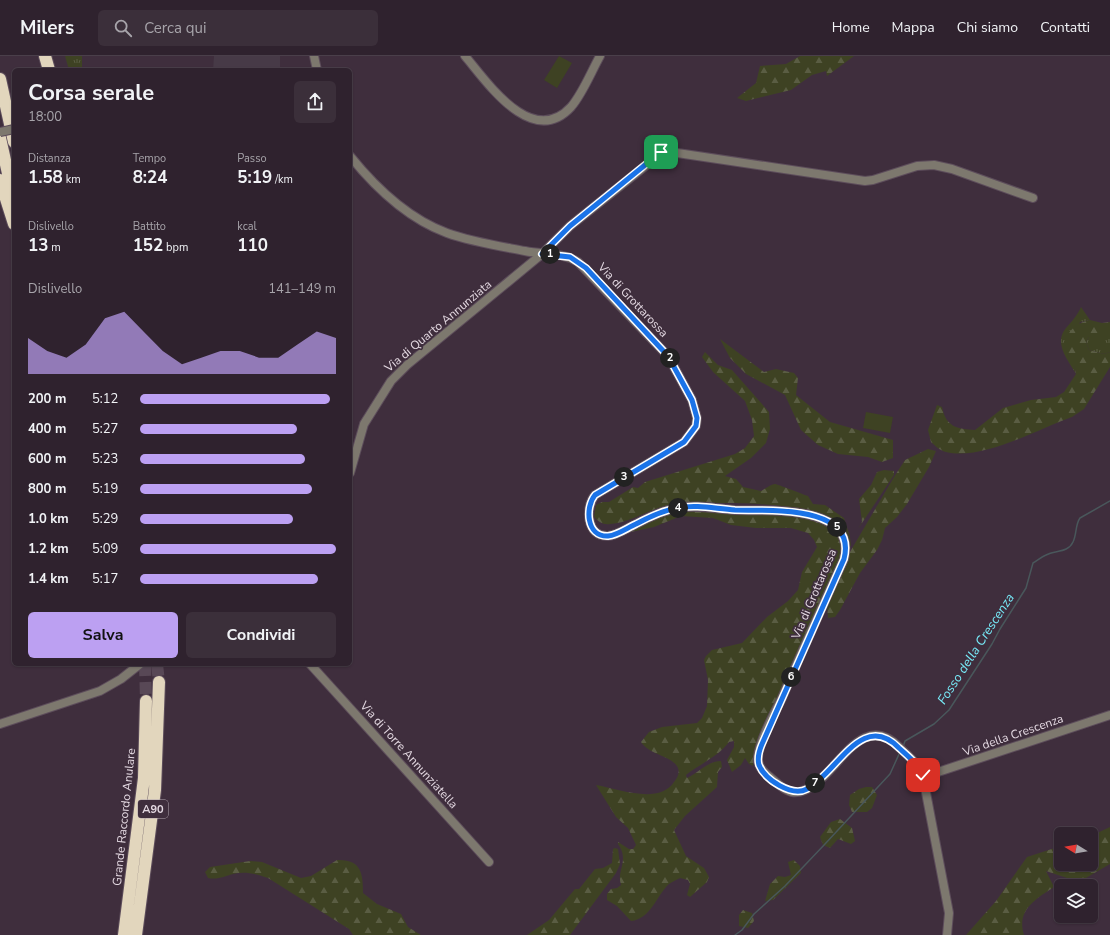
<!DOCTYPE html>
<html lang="it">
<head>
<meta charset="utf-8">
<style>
	:root { --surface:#2f222e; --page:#3b2f3a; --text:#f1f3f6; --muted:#a7a4aa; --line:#4a3f4a; --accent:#bca0f2 }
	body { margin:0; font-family:"Nunito Sans",sans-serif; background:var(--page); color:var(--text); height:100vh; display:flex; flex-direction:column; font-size:15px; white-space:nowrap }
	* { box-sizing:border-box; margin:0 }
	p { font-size:13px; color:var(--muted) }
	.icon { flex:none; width:22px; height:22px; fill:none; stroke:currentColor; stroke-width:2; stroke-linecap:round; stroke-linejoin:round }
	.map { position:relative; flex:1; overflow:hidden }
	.side { position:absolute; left:12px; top:12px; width:340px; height:598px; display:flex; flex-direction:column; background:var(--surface); border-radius:6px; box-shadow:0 1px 3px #0004,0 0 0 1px var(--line) }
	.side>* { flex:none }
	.needle { width:26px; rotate:281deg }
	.tools { position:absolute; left:1054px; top:771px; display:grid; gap:8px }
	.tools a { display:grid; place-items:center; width:44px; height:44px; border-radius:6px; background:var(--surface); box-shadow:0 1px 3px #0004,0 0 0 1px var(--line); font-size:20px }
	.pin { position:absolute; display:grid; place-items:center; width:34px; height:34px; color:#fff; margin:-17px; border-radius:8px; box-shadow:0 2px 6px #0006 }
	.km { position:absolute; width:20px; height:20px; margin:-10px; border-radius:50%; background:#222; color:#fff; font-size:11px; line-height:20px; text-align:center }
	.round { display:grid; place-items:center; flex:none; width:42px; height:42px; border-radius:6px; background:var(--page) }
	.overview { display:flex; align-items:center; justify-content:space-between; height:68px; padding:0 16px }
	h1 { font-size:22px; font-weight:700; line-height:30px }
	.metrics { display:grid; grid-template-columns:repeat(3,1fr); gap:6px; height:68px; padding:4px 16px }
	.metrics div { display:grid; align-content:center }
	.metrics b { font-size:17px; font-weight:700 }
	.metrics small { font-size:11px; font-weight:400 }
	.metrics p { font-size:11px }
	.chart { height:112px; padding:8px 16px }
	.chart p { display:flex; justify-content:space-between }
	.chart svg { width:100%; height:72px; margin-top:4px; fill:var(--accent); opacity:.7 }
	.primary-button { display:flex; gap:8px; margin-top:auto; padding:8px 16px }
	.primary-button a { flex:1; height:46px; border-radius:6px; background:var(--accent); color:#111; font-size:16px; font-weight:700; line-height:46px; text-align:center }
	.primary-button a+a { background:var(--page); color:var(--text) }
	ul { padding:0 16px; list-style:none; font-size:13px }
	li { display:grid; grid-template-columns:64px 48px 1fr; align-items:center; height:30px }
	li i { height:10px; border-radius:5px; background:var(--accent) }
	header { display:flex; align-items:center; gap:24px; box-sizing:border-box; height:56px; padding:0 20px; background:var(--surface); border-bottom:1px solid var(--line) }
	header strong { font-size:19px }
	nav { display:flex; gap:22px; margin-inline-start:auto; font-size:14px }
	.search { width:280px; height:36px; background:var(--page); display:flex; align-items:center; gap:10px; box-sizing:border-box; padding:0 14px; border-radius:6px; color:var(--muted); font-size:15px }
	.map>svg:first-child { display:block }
	.education { fill:#473a47 }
	.grass { fill:url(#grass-tufts) }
	.forest { fill:url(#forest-firs) }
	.park { fill:#3e4223 }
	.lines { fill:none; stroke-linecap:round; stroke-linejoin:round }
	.stream { stroke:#49575b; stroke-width:1.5 }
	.highway-tunnel { stroke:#584856; stroke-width:12; stroke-dasharray:12 6; stroke-linecap:butt }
	.minor-casing { stroke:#5d4d5b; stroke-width:10 }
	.highway-casing { stroke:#5d4d5b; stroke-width:14 }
	.minor { stroke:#7d786e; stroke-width:8 }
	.highway { stroke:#e2d6bd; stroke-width:12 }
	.minor-bridge-casing { stroke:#5d4d5b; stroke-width:10; stroke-linecap:butt }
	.minor-bridge { stroke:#7d786e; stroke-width:8 }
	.route-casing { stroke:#fff; stroke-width:8 }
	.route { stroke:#1a73e8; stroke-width:5 }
	.labels { text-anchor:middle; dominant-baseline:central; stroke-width:3.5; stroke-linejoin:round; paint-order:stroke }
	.shield { fill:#3f2e3d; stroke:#b2a6b0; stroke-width:1 }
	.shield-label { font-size:11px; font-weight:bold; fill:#e4d9e2 }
	.street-label { font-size:12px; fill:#e4d9e2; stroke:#3f2e3d }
	.water-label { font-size:13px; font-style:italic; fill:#78edfb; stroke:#3f2e3d }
</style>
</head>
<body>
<header>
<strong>Milers</strong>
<div class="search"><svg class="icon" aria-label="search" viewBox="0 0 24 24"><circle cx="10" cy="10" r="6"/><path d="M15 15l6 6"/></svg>Cerca qui</div>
<nav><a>Home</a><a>Mappa</a><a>Chi siamo</a><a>Contatti</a></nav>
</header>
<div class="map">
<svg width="1110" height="879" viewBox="0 0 1110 879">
	<defs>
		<pattern id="grass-tufts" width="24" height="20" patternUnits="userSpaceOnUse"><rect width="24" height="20" fill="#3e4223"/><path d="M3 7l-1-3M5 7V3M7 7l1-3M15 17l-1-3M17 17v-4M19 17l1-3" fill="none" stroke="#5a5d43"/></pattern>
		<pattern id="forest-firs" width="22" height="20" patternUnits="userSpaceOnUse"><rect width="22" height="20" fill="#3e4223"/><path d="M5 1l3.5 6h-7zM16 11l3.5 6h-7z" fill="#5a5d43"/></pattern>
	</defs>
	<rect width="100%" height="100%" fill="#3f2e3d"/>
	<!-- education -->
	<path class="education" d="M214,0H280V14H213Z"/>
	<!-- grass -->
	<path class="grass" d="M65,0H82V14H69Z
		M1081,251L1090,264L1080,266L1068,297L1074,307L1076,318C1068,304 1053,287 1066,272C1072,265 1077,260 1081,251Z
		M1089,281H1110V296L1104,298L1089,294L1086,286Z"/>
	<!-- forest -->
	<path class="forest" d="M800,0H854L827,20L826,15L812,19L791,34L746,45L737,42L756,27L760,10L786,8Z
		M1090,264L1102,267L1110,266V281H1089L1086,286L1089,294L1104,298L1110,296V311L1084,353L1072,361C1038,373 982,405 946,396C941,395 935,390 931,386L928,374L937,349L942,351C946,371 957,373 975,374L1003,352L1031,344L1056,341L1064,336L1076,318C1075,308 1071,305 1068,297C1061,280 1074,267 1090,264Z
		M720,283L764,316L776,313L794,317L798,322L796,339L830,366L893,384V402L882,406L868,401L838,398L818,389L801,374L785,339L746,318L730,302Z
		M705,296L718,309L732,314L769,356L770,373L766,387L751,402L725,420L736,423L743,431L761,435C765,433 771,428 775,428C777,428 802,438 808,440L813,448L825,449L844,462L850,481L851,490L847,489C846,447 758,448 728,447C707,447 685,444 665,450C646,455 629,467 610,468C603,469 599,466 594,461L596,449L602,446H609L633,431L638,432L645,426L735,398L745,392L754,380L752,364L745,345L713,316L702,301Z
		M928,393L936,395L929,411L907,448L897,461L885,472L882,484L877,494L860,517L840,554L835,561L828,562L827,550L847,501L894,421L905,404Z
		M884,414L894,415V419L858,473L862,466L859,443L871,429L877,416Z
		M674,454L808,458L838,477L843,492L840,502L756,691L753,710L749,708L745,702L741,709L732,716L727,704L734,691V685L729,686C719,700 700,708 686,719L687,722C698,717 708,705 721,705L722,711L718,716L717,731L685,760L674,774L686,800L704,812L709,821L707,826L690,841L687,839L690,828L688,824L680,822C676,824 672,826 669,828C656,840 651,863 631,865L617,850L607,844V838L611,833L617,832L621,829C616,814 630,805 618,788V786L629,793H633L636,789L628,772L616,761L596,729C619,733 659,749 674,726C677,722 680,718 678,712C673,700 649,699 641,686L649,676L662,671L697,667L702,662L707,650L708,624L704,604L706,600L712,594L742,587L767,561L788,545L798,534L802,516L817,491L814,484L808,477L791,472H756L731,469L713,462L681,460L654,471L631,476V475L649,464Z
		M866,731H872L877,739L872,752L867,756H852L849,749L850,739L859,733Z
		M840,763L852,772L855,785L851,788L838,783L830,792L823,789L820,781L831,766Z
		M1110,771V808L1079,826L1046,815L1054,831C1036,843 1016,854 1024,879H966L996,845L1027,801L1061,790V808H1091V780Z
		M615,792L618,793L620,808L616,817L570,879H527L549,864L575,833H579L595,813L603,812L612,807L613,793Z
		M337,804C361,803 363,817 363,837L377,848L401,858L408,871L421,879H353L349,873L268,822C257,818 245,815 233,818C224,820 219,824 208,822L205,816L210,811L250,805L262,806L301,822L311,820Z
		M794,804L800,810L801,817L773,844L765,845L770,828L778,820L785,821L791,819L788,806Z
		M743,854L752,857L754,865L748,872L739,870V859Z"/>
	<!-- park -->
	<path class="park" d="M559,0L572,7L557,32L544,24Z
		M866,356L893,361L890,377L863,372Z"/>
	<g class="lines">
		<!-- stream -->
		<path class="stream" d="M903,691L905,685L934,668L949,654L992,588L1000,573L1026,532L1033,507C1037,505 1041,501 1046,499C1055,494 1068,497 1073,486C1077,478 1075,469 1080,462L1110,445
			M735,879L742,874L754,858L785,830L825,788L890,718L900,696"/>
		<!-- highway-tunnel -->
		<path class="highway-tunnel" d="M145,608L146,645
			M157,608L159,626"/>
		<!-- minor casing -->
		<g class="minor-casing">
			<path id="minor" d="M314,0L317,14
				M465,0C487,26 532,93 571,51C583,37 591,16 600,0
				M350,100C375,131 409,163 447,177C472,186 499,190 525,195C543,199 562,196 578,206L668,300L692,344L697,362L696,370L684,386L595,439C585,451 586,481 608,480C618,479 627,472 636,468C649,461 664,454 678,452C697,448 716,453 735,454C768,455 857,448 844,503C823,549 802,595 782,642C774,658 760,683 758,701C757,710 763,716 770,721C776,726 783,734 792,736C831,741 855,647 899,691C908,700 920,709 923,721L949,857L947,879
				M350,417L364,368L391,325L407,309L542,198L570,170L664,95L865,125L873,124L917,110L934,109L952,113L1033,142
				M310,608L489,806
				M0,668L100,635L121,623L140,608
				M923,721L1110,659"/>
		</g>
		<!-- highway casing -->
		<g class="highway-casing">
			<path id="highway" d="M45,0L49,14
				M0,23L14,86
				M0,82L14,144
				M0,124L14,168
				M124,879L144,722L146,645
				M136,879L155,734L159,626"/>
		</g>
		<!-- minor -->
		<use href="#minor" class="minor"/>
		<!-- highway -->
		<use href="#highway" class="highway"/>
		<!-- minor-bridge casing -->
		<g class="minor-bridge-casing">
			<path id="minor-bridge" d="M0,76L14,73"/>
		</g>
		<!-- minor-bridge -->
		<use href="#minor-bridge" class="minor-bridge"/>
	</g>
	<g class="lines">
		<!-- route casing -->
		<g class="route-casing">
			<path id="route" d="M661,96L570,170L542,198L570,201L586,212L668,300L692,344L697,362L696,370L684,386L595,439C585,451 586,481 608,480C618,479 627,472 636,468C649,461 664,454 678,452C697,448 716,453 735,454C768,455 858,448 844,503L762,688C759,695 757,702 759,709C765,724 792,741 807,733C837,717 862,654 899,692C908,700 918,708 923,719"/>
		</g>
		<!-- route -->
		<use href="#route" class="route"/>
	</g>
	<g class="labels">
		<!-- shield labels -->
		<rect class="shield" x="138" y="744" width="30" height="18" rx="3"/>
		<g class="shield-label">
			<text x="153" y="753">A90</text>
		</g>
		<!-- street labels -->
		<g class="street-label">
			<text transform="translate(633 244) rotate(47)">Via di Grottarossa</text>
			<text transform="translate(438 270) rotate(-40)">Via di Quarto Annunziata</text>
			<text transform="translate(814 538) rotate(-67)">Via di Grottarossa</text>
			<text transform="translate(1013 679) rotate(-19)">Via della Crescenza</text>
			<text transform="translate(409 699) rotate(48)">Via di Torre Annunziatella</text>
			<text transform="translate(124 761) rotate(-84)">Grande Raccordo Anulare</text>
		</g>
		<!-- water labels -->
		<g class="water-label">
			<text transform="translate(976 593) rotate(-57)">Fosso della Crescenza</text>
		</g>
	</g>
</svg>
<div class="tools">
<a><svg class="needle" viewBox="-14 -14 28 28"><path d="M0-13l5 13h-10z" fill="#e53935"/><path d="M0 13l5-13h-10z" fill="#a7a4aa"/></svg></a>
<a><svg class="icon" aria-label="layers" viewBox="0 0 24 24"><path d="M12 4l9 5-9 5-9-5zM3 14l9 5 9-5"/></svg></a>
</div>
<div class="pin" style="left:661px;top:96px;background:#1e9e55"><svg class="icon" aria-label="arrive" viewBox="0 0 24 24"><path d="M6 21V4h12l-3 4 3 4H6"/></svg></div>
<div class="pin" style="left:923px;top:719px;background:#d93025"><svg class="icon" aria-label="check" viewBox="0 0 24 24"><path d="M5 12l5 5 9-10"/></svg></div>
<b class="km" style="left:550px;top:198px">1</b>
<b class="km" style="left:670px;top:302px">2</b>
<b class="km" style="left:624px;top:421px">3</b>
<b class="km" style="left:678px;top:452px">4</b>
<b class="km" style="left:837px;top:471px">5</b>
<b class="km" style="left:791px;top:621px">6</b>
<b class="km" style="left:815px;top:727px">7</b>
<section class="side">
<div class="overview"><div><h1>Corsa serale</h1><p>18:00</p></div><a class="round"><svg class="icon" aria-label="share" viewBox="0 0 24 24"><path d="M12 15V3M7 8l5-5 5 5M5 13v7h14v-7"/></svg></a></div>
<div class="metrics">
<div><p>Distanza</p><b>1.58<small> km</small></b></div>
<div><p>Tempo</p><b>8:24</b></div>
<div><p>Passo</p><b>5:19<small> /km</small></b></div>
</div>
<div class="metrics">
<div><p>Dislivello</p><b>13<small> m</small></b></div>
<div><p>Battito</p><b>152<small> bpm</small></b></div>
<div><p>kcal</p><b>110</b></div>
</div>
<div class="chart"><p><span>Dislivello</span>141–149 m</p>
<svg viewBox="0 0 160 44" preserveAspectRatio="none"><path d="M0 44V22L10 30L20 34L30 26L40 10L50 6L60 18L70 30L80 38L90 34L100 30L110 30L120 34L130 34L140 26L150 18L160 22V44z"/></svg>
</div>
<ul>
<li><b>200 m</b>5:12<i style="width:97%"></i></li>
<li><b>400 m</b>5:27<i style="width:80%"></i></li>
<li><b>600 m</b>5:23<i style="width:84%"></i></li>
<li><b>800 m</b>5:19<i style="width:88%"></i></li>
<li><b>1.0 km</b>5:29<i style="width:78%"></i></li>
<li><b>1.2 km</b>5:09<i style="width:100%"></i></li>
<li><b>1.4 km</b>5:17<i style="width:91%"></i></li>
</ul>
<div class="primary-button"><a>Salva</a><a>Condividi</a></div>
</section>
</div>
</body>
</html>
